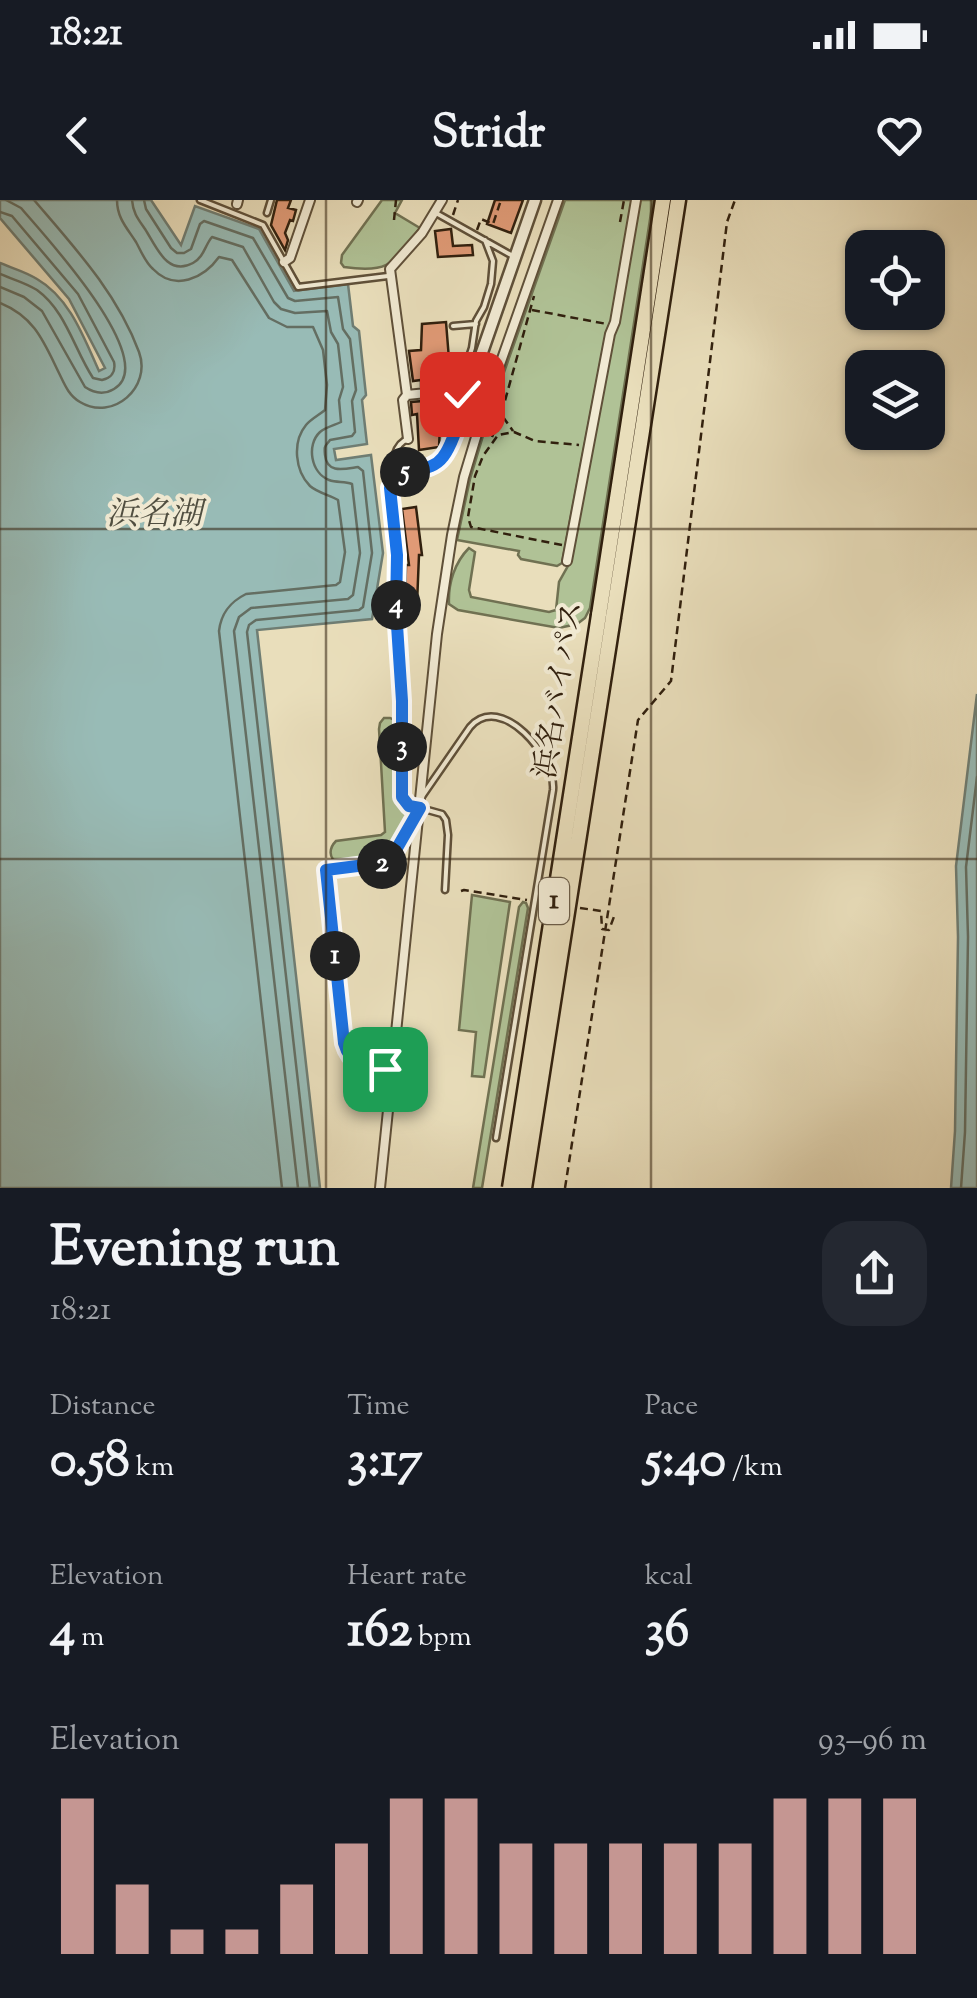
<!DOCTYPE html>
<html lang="en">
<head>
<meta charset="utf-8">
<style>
	:root { --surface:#171b24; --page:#242831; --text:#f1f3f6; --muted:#9ea1a6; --accent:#c59692 }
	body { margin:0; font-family:"Sorts Mill Goudy","Noto Serif JP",serif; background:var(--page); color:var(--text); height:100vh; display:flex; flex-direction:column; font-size:38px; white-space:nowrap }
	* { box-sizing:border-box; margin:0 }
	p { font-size:32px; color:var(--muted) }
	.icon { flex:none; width:55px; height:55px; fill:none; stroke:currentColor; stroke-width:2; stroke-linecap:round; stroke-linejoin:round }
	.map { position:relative; height:988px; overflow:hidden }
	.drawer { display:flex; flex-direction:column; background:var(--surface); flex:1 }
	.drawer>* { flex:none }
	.controls { position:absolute; left:845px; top:30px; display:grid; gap:20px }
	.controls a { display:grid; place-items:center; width:100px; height:100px; border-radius:20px; background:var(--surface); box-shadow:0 2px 8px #0004; font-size:50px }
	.pin { position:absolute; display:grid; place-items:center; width:85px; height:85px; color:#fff; margin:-42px; border-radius:20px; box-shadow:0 5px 15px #0006 }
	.km { position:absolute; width:50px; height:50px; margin:-25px; border-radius:50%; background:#222; color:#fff; font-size:28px; line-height:50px; text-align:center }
	.round { display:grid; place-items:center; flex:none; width:105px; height:105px; border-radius:30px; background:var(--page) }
	.head { display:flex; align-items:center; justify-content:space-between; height:170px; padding:0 50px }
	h1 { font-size:55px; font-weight:700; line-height:75px }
	.figures { display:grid; grid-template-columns:repeat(3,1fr); gap:15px; height:170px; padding:10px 50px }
	.figures div { display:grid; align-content:center }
	.figures b { font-size:50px; font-weight:700 }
	.figures small { font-size:28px; font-weight:400 }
	.figures p { font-size:28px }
	.chart { height:280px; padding:20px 50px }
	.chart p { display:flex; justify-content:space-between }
	.chart svg { width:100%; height:180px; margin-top:10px; stroke:var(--accent); stroke-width:6 }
	.status { display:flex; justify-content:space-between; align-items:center; height:70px; padding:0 50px; background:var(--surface); direction:ltr }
	.status svg { height:28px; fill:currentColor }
	header { display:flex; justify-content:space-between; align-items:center; height:130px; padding:0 50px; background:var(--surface); font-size:45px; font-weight:700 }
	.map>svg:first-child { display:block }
	.green { fill:#b0c296; stroke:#707152; stroke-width:2.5 }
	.water { fill:#98bbb6; stroke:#6f7d73; stroke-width:2.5 }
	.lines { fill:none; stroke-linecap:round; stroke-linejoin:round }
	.shore { stroke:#646e62; stroke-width:2.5 }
	.building { fill:#e09a76; stroke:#31200e; stroke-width:2.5 }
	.service-casing { stroke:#5f5039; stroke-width:9 }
	.minor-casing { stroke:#5f5039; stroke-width:12 }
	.tertiary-casing { stroke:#5f5039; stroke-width:15 }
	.motorway-casing { stroke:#31200e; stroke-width:19 }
	.path { stroke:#31200e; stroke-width:2.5; stroke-dasharray:8 5; stroke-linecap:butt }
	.service { stroke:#f1ead3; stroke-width:4 }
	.minor { stroke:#f1ead3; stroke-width:8 }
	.tertiary { stroke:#f1ead3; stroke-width:10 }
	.motorway { stroke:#e9debb; stroke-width:14 }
	.motorway-bridge-casing { stroke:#31200e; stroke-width:19; stroke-linecap:butt }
	.motorway-bridge { stroke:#e9debb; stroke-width:14 }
	.route-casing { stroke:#fff; stroke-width:20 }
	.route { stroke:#1a73e8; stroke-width:12 }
	.grid { fill:none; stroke:#31200e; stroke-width:2.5; stroke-opacity:0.55 }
	.labels { text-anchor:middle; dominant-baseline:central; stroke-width:8; stroke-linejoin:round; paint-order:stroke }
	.shield { fill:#f1ead3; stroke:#6b5d49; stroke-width:2.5 }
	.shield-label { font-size:28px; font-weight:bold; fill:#31200e }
	.street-label { font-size:30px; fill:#31200e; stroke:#f1ead3 }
	.water-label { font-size:32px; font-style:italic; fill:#504e40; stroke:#f1ead3 }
</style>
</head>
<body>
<div class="status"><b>18:21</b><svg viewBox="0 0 49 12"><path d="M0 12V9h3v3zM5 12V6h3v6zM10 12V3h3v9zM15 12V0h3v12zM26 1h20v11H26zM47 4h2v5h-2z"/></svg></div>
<header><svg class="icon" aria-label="back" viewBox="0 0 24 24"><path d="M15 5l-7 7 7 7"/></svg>Stridr<svg class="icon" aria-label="heart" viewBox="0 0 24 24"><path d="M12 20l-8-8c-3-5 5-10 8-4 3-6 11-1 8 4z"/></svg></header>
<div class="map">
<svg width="977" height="988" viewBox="0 0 977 988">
	<rect width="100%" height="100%" fill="#e9debb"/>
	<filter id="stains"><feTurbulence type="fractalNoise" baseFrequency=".002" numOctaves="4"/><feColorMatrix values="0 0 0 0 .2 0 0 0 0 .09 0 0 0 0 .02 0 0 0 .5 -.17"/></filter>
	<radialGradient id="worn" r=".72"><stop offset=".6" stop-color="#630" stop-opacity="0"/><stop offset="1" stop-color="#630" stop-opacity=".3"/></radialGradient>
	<!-- green -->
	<path class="green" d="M382,0H402L395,13L420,28C393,63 390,74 344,67L341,63L342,55Z
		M565,0H632L611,121L606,133L562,363L557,366L521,359L518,355L519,351L457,340L470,279L492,206Z
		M639,0H653L590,408L585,418L577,424L559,428L458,410L449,404C448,383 455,362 469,348L475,352L469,390L471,397L549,412L556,410L559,382L569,364Z
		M384,518H390L396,521L398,526L397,598L409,613V620L387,658L338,663C328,658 329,648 336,641L381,635L385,632L379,529L380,523Z
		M472,695L510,702L484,877L472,876L476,832L459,830Z
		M523,702L526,703L528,708L482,988H473L519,707Z"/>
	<!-- water -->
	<path class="water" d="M0,0H151L181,45L195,6L259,29L294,91L348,84L353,126L359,131L366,195L362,200L367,244L334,249L336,260L371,255L383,353L372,419L257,430L320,988H0V63C12,68 26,72 37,79C70,98 84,138 99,171L105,168L69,99L0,18Z
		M977,494V988H951L955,931L958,737L956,666Z"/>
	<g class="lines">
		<!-- shore -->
		<path class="shore" d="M117,0C117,18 127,28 136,42C141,51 145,62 153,69C175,92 204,78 219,57L232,60L269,118L287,127H313L323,150L327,185L325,210C319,215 311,219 306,225C292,242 295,271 310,286C318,293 330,295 338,300L345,352L340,382L336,385L246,394C230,402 221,413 219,431L282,988
			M132,0C133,13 138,19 145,29C156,46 167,77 193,63C204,57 205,45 212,37L243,47L274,102L281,109L295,113L327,111L331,132L338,144L343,187L339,200L341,222C335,225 326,227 320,232C306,245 311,273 329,280C337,283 344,281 352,284L360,353L353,395L348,399L251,408L239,417L234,431L298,988
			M144,0L146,9L171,48L177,53H184L191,49L200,24L204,21L253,38L288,98L295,101L338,97L343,129L350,139L356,190L352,201L355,232L352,236L330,240C325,247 324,245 325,255C327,274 344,269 358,267L363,271L372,353L363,407L359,410L256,420L249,425L247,432L310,988
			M0,12L12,16L78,94L114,162C116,172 111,178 102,180L93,178C74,149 66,111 37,90C26,83 12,79 0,74
			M0,87L24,97L42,111L85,187C94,193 104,195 114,189C162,161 42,33 21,8L6,0
			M0,103C34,117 43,140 58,171C64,183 68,195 80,202C113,222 152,187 139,152C117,93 75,48 34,0
			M961,988L965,932L968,737L966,667L977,577"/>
	</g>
	<!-- building -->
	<path class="building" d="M277,0H291L288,8L296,10L293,21L290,20L285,33L288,40L285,50L271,25Z
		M495,0H523L511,33L487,24Z
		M451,29L453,46L472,45L473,55L438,57L435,31Z
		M446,122L451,184L421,186V180L413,181L409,151L421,150L422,124Z
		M448,199L449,212H443L444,226L440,227L439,247L419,250L417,214L412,215L411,202Z
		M416,307L422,355H419L417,404H405L406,365H409L402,309Z"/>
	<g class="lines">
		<!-- service casing -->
		<g class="service-casing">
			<path id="service" d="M200,0L263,25L298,87L388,76
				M267,13L271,0
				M436,13L511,55
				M453,126L476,124
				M457,193L472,148L476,121L484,107L491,84L493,61L485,40
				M396,277C389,266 395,243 408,239
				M423,595L470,527C501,491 556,557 553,590L496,938
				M424,609L442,614L446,620L448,635L445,690
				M327,670L389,662L415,617"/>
		</g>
		<!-- minor casing -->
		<g class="minor-casing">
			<path id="minor" d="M357,2L358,0
				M237,4L238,0
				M284,62L290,58L310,0
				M407,195L390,69L422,33L442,0
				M408,239L403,200L407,195L446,191L467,195
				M567,361L610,134L615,122L636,0
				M380,988L437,434L452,335L464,277L486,204L558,0"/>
		</g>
		<!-- tertiary casing -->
		<g class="tertiary-casing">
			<path id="tertiary" d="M420,608C409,607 403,602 401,591L403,501L396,417L397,355L389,288C400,260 429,280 448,250L535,0"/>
		</g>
		<!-- motorway casing -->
		<g class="motorway-casing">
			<path id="motorway" d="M599,415L663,0
				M613,417L678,0"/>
		</g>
		<!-- path -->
		<path class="path" d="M453,15L458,0
			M394,20L396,0
			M620,22L624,0
			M477,30L481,19L493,24L501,0
			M532,110L607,124
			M503,217L513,231
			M492,237L501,215L534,96
			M562,345L471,327L468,317L475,276L483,256L498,235L514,232L535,241L579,245
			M327,677L346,852L357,863L386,869
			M461,691L464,690L527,700
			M580,708L601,711L602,729L609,730L615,714
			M399,870L417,872
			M565,988L638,520L671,481L727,22L735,0"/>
		<!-- service -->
		<use href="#service" class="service"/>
		<!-- minor -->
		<use href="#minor" class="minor"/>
		<!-- tertiary -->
		<use href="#tertiary" class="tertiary"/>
		<!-- motorway -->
		<use href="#motorway" class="motorway"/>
		<!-- motorway-bridge casing -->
		<g class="motorway-bridge-casing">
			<path id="motorway-bridge" d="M510,988L599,415
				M524,988L613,417"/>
		</g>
		<!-- motorway-bridge -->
		<use href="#motorway-bridge" class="motorway-bridge"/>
	</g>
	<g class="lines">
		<!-- route casing -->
		<g class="route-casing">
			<path id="route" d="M385,869C364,867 350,864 344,843L326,670L389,662L420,608L409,606L402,597V501L396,410L397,355L390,288C399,263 428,277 443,257C454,243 461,213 467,196L462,194"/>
		</g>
		<!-- route -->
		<use href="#route" class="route"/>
	</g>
	<!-- grid -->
	<path class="grid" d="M326,0V988M651,0V988M0,329H977M0,659H977"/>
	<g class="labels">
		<!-- shield labels -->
		<rect class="shield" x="539" y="678" width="30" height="46" rx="8"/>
		<g class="shield-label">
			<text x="554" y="701">1</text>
		</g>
		<!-- street labels -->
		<g class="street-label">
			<text transform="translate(560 490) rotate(-81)">浜名バイパス</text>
		</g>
		<!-- water labels -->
		<g class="water-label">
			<text x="154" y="316">浜名湖</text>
		</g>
	</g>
	<rect width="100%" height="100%" filter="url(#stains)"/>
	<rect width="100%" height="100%" fill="url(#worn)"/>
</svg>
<div class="controls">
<a><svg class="icon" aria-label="locate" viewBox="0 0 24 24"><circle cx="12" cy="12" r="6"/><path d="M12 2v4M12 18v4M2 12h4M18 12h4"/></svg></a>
<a><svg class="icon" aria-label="layers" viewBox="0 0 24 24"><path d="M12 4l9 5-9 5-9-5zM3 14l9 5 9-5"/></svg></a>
</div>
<div class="pin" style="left:385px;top:869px;background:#1e9e55"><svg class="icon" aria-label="arrive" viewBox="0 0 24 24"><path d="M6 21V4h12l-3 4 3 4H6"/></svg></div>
<div class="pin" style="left:462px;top:194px;background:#d93025"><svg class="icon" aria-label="check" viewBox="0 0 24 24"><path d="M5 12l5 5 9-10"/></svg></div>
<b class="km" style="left:335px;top:756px">1</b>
<b class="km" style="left:382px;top:664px">2</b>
<b class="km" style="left:402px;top:547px">3</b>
<b class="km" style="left:396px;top:405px">4</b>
<b class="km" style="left:405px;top:272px">5</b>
</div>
<section class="drawer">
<div class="head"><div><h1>Evening run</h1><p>18:21</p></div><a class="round"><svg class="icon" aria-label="share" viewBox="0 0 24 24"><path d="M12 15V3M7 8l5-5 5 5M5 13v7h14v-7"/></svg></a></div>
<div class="figures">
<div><p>Distance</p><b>0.58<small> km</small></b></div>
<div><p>Time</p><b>3:17</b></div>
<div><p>Pace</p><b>5:40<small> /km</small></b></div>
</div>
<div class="figures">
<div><p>Elevation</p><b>4<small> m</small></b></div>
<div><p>Heart rate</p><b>162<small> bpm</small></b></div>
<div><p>kcal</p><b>36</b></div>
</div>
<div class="chart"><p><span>Elevation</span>93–96 m</p>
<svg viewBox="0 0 160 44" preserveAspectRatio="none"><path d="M5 44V6M15 44V27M25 44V38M35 44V38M45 44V27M55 44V17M65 44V6M75 44V6M85 44V17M95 44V17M105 44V17M115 44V17M125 44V17M135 44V6M145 44V6M155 44V6"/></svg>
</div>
</section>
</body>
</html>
